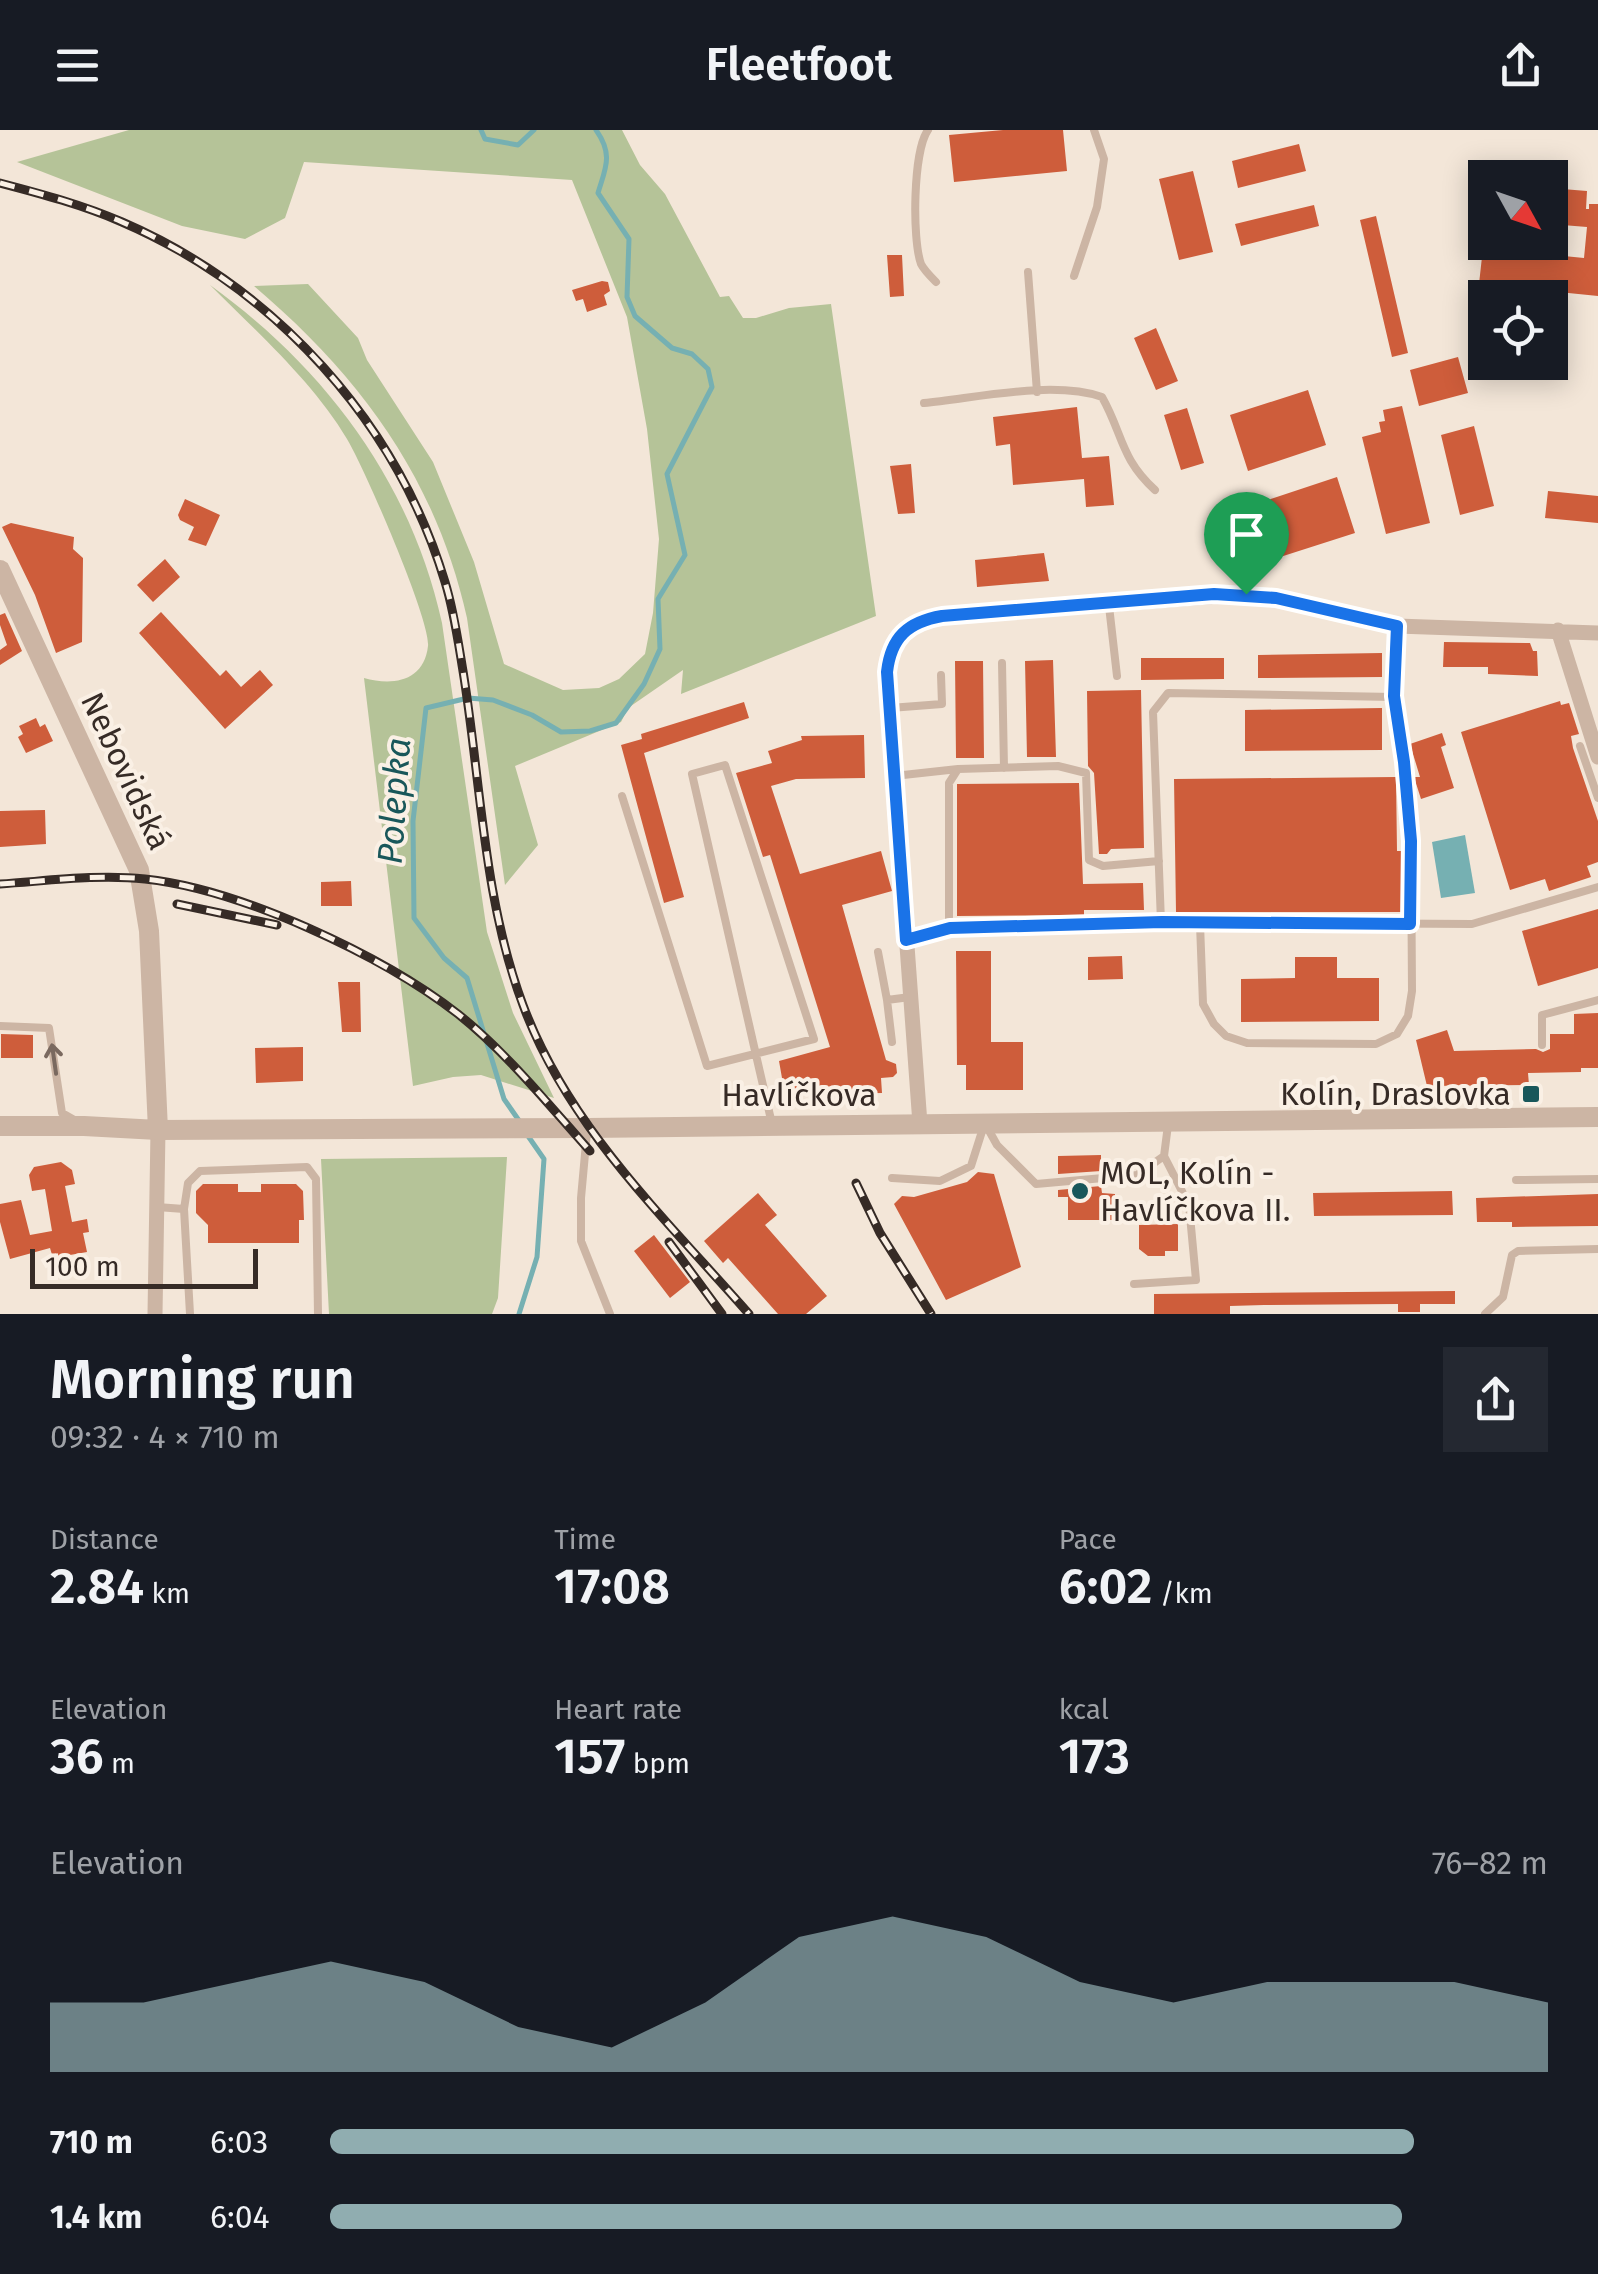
<!DOCTYPE html>
<html lang="en">
<head>
<meta charset="utf-8">
<style>
	:root { --surface:#171b24; --page:#242831; --text:#f1f3f6; --muted:#9ea1a6; --accent:#90adb0 }
	body { margin:0; font-family:"Fira Sans",sans-serif; background:var(--page); color:var(--text); height:100vh; display:flex; flex-direction:column; font-size:38px; white-space:nowrap }
	* { box-sizing:border-box; margin:0 }
	p { font-size:32px; color:var(--muted) }
	.icon { flex:none; width:55px; height:55px; fill:none; stroke:currentColor; stroke-width:2; stroke-linecap:round; stroke-linejoin:round }
	.map { position:relative; height:1184px; overflow:hidden }
	.panel { display:flex; flex-direction:column; background:var(--surface); flex:1 }
	.panel>* { flex:none }
	.needle { width:65px; rotate:130deg }
	.controls { position:absolute; left:1468px; top:30px; display:grid; gap:20px }
	.controls a { display:grid; place-items:center; width:100px; height:100px; border-radius:0px; background:var(--surface); box-shadow:0 5px 25px #0003; font-size:50px }
	.scale { position:absolute; left:30px; bottom:25px; width:228px; box-sizing:border-box; padding-left:10px; border:5px solid #362b26; border-top:0; font-size:28px; line-height:35px; white-space:nowrap; color:#362b26; -webkit-text-stroke:8px #faf0e5; paint-order:stroke }
	.pin { position:absolute; display:grid; place-items:center; width:85px; height:85px; color:#fff; margin:-102px -42px; border-radius:50% 50% 50% 0; rotate:-45deg; box-shadow:0 0 10px #0007 }
	.pin .icon { rotate:45deg }
	.round { display:grid; place-items:center; flex:none; width:105px; height:105px; border-radius:0px; background:var(--page) }
	.head { display:flex; align-items:center; justify-content:space-between; height:170px; padding:0 50px }
	h1 { font-size:55px; font-weight:600; line-height:75px }
	.figures { display:grid; grid-template-columns:repeat(3,1fr); gap:15px; height:170px; padding:10px 50px }
	.figures div { display:grid; align-content:center }
	.figures b { font-size:50px; font-weight:600 }
	.figures small { font-size:28px; font-weight:400 }
	.figures p { font-size:28px }
	.chart { height:280px; padding:20px 50px }
	.chart p { display:flex; justify-content:space-between }
	.chart svg { width:100%; height:180px; margin-top:10px; fill:var(--accent); opacity:.7 }
	ul { padding:0 50px; list-style:none; font-size:32px }
	li { display:grid; grid-template-columns:160px 120px 1fr; align-items:center; height:75px }
	li i { height:25px; border-radius:12px; background:var(--accent) }
	header { display:flex; justify-content:space-between; align-items:center; height:130px; padding:0 50px; background:var(--surface); font-size:45px; font-weight:600 }
	.map>svg:first-child { display:block }
	.green { fill:#b5c398 }
	.water { fill:#76b0b2 }
	.lines { fill:none; stroke-linecap:round; stroke-linejoin:round }
	.stream { stroke:#76b0b2; stroke-width:5 }
	.building { fill:#ce5d3b }
	.service { stroke:#ccb5a4; stroke-width:8 }
	.minor { stroke:#ccb5a4; stroke-width:15 }
	.tertiary { stroke:#ccb5a4; stroke-width:20 }
	.rail-casing { stroke:#362b26; stroke-width:9 }
	.rail { stroke:#faf0e5; stroke-width:5; stroke-dasharray:15; stroke-linecap:butt }
	.oneway { stroke:#7a695f }
	.route-casing { stroke:#fff; stroke-width:20 }
	.route { stroke:#1a73e8; stroke-width:12 }
	.poi-dot { fill:#19575a; stroke:#faf0e5; stroke-width:4 }
	.labels { text-anchor:middle; dominant-baseline:central; stroke-width:8; stroke-linejoin:round; paint-order:stroke }
	.street-label { font-size:32px; fill:#362b26; stroke:#faf0e5 }
	.poi-label { font-size:32px; fill:#362b26; stroke:#faf0e5; text-anchor:end }
	.water-label { font-size:35px; font-style:italic; fill:#19575a; stroke:#faf0e5 }
</style>
</head>
<body>
<header><svg class="icon" aria-label="menu" viewBox="0 0 24 24"><path d="M4 6h16M4 12h16M4 18h16"/></svg>Fleetfoot<svg class="icon" aria-label="share" viewBox="0 0 24 24"><path d="M12 15V3M7 8l5-5 5 5M5 13v7h14v-7"/></svg></header>
<div class="map">
<svg width="1598" height="1184" viewBox="0 0 1598 1184">
	<rect width="100%" height="100%" fill="#f3e6d8"/>
	<!-- green -->
	<path class="green" d="M129,0H622L640,35L665,64L720,167L729,166L743,188H756L789,178L831,174L876,486L681,564L683,540L628,578L621,592L515,636L538,715L505,755L467,488C436,349 361,247 254,156L308,154L358,208L367,230L433,332L474,432L504,534L563,560L599,558L619,549L645,524L653,483L659,409L647,299L627,187L572,50L304,32L285,88L245,109L182,96L17,32Z
		M210,155C325,238 411,352 442,493L487,802L513,883L554,968L481,945L453,947L413,956L364,548C392,556 424,552 428,516C431,491 364,337 347,309C314,253 256,201 210,155Z
		M507,1027L498,1168L492,1184H329L321,1029Z"/>
	<!-- water -->
	<path class="water" d="M1465,705L1475,763L1441,768L1432,712Z"/>
	<g class="lines">
		<!-- stream -->
		<path class="stream" d="M481,0L485,9L518,15L534,0
			M520,992L504,969L467,848L444,828L414,788L413,691L426,578L468,568L493,570L532,585L561,602L590,601L616,593L644,554L660,519L658,469L685,425L667,344L712,257L708,239L692,224L672,218L635,186L627,167L629,109L598,63C605,39 614,25 596,0
			M519,1184L537,1127L544,1029L528,1006"/>
	</g>
	<!-- building -->
	<path class="building" d="M1003,0H1063L1067,41L954,52L949,5Z
		M1299,14L1306,41L1238,58L1232,31Z
		M1193,41L1213,122L1179,130L1159,49Z
		M1550,58L1587,61L1586,79H1589V74H1598V166L1479,154L1483,118L1584,128L1587,97L1550,94Z
		M1314,75L1319,96L1241,116L1235,94Z
		M1376,86L1408,223L1392,227L1360,90Z
		M887,125H902L904,166L890,167Z
		M602,151L608,152L610,161L604,165L607,175L587,182L583,169L576,171L572,160Z
		M1156,198L1178,251L1156,260L1134,208Z
		M1458,227L1468,263L1419,276L1410,240Z
		M1308,260L1326,315L1248,341L1230,285Z
		M1402,276L1430,393L1386,404L1362,307L1381,302L1379,292L1385,291L1383,280Z
		M1077,277L1082,328L1109,326L1114,375L1086,377L1084,349L1013,355L1010,314L996,316L993,287Z
		M1187,278L1204,333L1181,340L1164,285Z
		M1474,296L1494,376L1460,385L1441,305Z
		M911,334L915,383L898,384L890,336Z
		M1337,347L1355,403L1277,428L1274,435L1265,432L1247,377Z
		M1548,361L1598,366V393L1545,388Z
		M185,369L220,385L206,416L188,410L194,397L180,390L178,385Z
		M11,393L74,407L73,419L83,428L82,512L56,523L35,465L2,397Z
		M1044,423L1049,451L977,457L975,430Z
		M165,429L180,447L153,472L137,455Z
		M161,482L220,546L226,540L241,557L260,540L273,555L225,599L139,503Z
		M5,483L22,521L0,535V520L7,515L0,495V485Z
		M1444,512L1530,513L1533,521H1537L1538,546L1488,544V537H1443Z
		M1382,523V547L1258,548V525Z
		M1141,528H1224V549L1141,550Z
		M1053,530L1056,627H1027L1025,531Z
		M955,531H983L984,628H956Z
		M1141,560L1144,718L1111,719L1107,724H1099L1094,643L1088,636L1087,561Z
		M1560,571L1561,575L1569,573L1579,604L1571,606L1573,618L1598,691V732L1587,736L1591,747L1549,761L1545,749L1510,760L1461,602Z
		M744,572L749,588L644,623L684,767L664,773L621,615L642,609L641,604Z
		M1382,578V620L1245,621V580Z
		M36,588L40,597L45,594L53,611L26,623L18,607L23,604L19,596Z
		M1442,603L1446,615L1441,617L1454,658L1421,669L1414,647H1420L1410,614Z
		M864,605L865,648L796,649L771,656L800,744L881,721L892,761L842,775L886,930L896,934L897,943L893,947L881,948L882,963L785,965L779,931L830,917L770,725L763,727L736,643L772,633L768,621L802,610L801,606Z
		M1396,647L1397,721H1402L1403,737L1401,782H1176L1174,649Z
		M1079,653L1083,754L1143,753L1144,780H1084V785L957,786V654Z
		M45,680L46,714L0,717V681Z
		M351,751L352,776H321V752Z
		M1598,779V838L1538,856L1522,801Z
		M956,821H991V912H1023V960H966V935H957Z
		M1122,826L1123,849L1088,850V827Z
		M1295,827H1337V848H1379V891L1241,892V849L1295,848Z
		M338,852H360L361,902H342Z
		M1598,883V938H1581V942L1528,943L1529,955L1427,956L1416,910L1447,900L1454,921L1536,919L1543,922L1550,919V904H1574V884Z
		M1,904L33,905V928H1Z
		M303,917V951L256,953L255,918Z
		M1101,1025V1041L1058,1044V1026Z
		M61,1032L72,1040L75,1054L65,1056L72,1092L87,1089L89,1102L83,1103L87,1122L53,1128L50,1118L10,1129L0,1092V1074L21,1070L30,1105L52,1101L45,1059L32,1061L29,1045L34,1037Z
		M978,1042L994,1044L1021,1137L946,1170L894,1074L902,1066L914,1067L967,1052Z
		M203,1054H238V1062H261V1054H296L303,1061L304,1090H299V1113H208V1095L196,1083V1061Z
		M1101,1056L1102,1063L1115,1064V1090H1068V1067H1058V1060Z
		M1452,1061L1453,1085L1314,1086L1313,1063Z
		M758,1063L777,1085L765,1095L827,1166L806,1184H778L728,1128L723,1133L704,1111Z
		M1598,1064V1096L1512,1097V1092H1477L1476,1068Z
		M1178,1094V1121H1165V1126H1148L1139,1119V1095Z
		M654,1105L690,1152L670,1168L634,1121Z
		M1455,1161V1174H1420V1182H1398V1174L1264,1175L1230,1176V1184H1154V1164Z"/>
	<g class="lines">
		<!-- service -->
		<path class="service" d="M928,0C913,21 912,109 921,134C924,140 931,147 936,152
			M1028,142L1037,262
			M1074,146L1097,77L1104,29L1094,0
			M924,273C976,268 1053,250 1102,267C1123,304 1120,328 1155,360
			M1109,476L1117,546
			M1002,533L1004,638
			M890,578L942,574L941,545
			M1580,616L1598,668
			M894,646L958,639
			M622,666L707,936L814,909L725,635L692,644L756,925L772,994
			M1161,792L1153,582L1168,563L1394,567
			M1200,794L1203,874L1214,894L1226,906L1247,913L1376,914L1397,904L1408,886L1412,861L1411,711L1405,632L1394,567L1397,498
			M949,798V653L958,639L1058,636L1086,643L1089,730L1103,736L1159,731
			M906,810L949,798L1161,792L1472,794L1598,757
			M878,822L887,870L910,867
			M887,870L892,912
			M0,896L49,898L62,983L76,991
			M1542,915V885L1598,870
			M987,997L997,1015L1036,1054L1137,1045L1164,1026L1168,995
			M587,1002L581,1068V1111L610,1184
			M892,1048L940,1051L971,1036L984,995
			M1516,1050L1598,1049
			M157,1077L184,1079L190,1184
			M184,1079L188,1053L200,1041L307,1037L316,1049L318,1184
			M1134,1154L1196,1150L1189,1075L1164,1026
			M1485,1184L1503,1167L1512,1125L1518,1121L1598,1119"/>
		<!-- minor -->
		<path class="minor" d="M1558,500L1598,627
			M920,994L887,542C891,507 908,491 943,487L1246,464L1276,468L1397,496L1598,503
			M155,1184L158,1000"/>
		<!-- tertiary -->
		<path class="tertiary" d="M0,440L139,740L149,801L158,1000
			M0,996H84L158,1000L588,998L1598,987"/>
		<!-- rail casing -->
		<g class="rail-casing">
			<path id="rail" d="M0,53C42,64 83,75 122,92C275,158 397,292 445,452C454,481 458,511 463,541C481,652 483,768 523,875C568,997 665,1088 749,1184
				M0,754C47,751 97,744 145,749C240,759 382,825 458,884C507,923 548,974 590,1021
				M177,774L277,795
				M856,1053L880,1103L931,1184
				M669,1112L722,1184"/>
		</g>
		<!-- rail -->
		<use href="#rail" class="rail"/>
	</g>
	<!-- one-way arrows -->
	<defs><path id="oneway-shaft" d="M-6 0H5M1.5-3L5.5 0L1.5 3" fill="none" stroke-width="1.6" stroke-linecap="round" stroke-linejoin="round" transform="scale(2.5)"/></defs>
	<use class="oneway" href="#oneway-shaft" transform="translate(54 929) rotate(-98)"/>
	<g class="lines">
		<!-- route casing -->
		<g class="route-casing">
			<path id="route" d="M1214,464L1276,468L1397,496L1394,566L1404,632L1411,711L1410,794L1162,792L950,798L906,810L887,542C891,507 908,492 942,486Z"/>
		</g>
		<!-- route -->
		<use href="#route" class="route"/>
	</g>
	<!-- markers -->
	<g class="poi-dot">
		<rect x="1521" y="954" width="20" height="20" rx="5"/>
		<circle cx="1080" cy="1061" r="10"/>
	</g>
	<g class="labels">
		<!-- street labels -->
		<g class="street-label">
			<text transform="translate(126 641) rotate(65)">Nebovidská</text>
			<text x="799" y="965">Havlíčkova</text>
		</g>
		<!-- poi labels -->
		<g class="poi-label">
			<text x="1511" y="964">Kolín, Draslovka</text>
			<text x="1100" y="1043" text-anchor="start">MOL, Kolín -<tspan x="1100" dy="37">Havlíčkova II.</tspan></text>
		</g>
		<!-- water labels -->
		<g class="water-label">
			<text transform="translate(394 671) rotate(-86)">Polepka</text>
		</g>
	</g>
</svg>
<div class="controls">
<a><svg class="needle" viewBox="-14 -14 28 28"><path d="M0-13l5 13h-10z" fill="#e53935"/><path d="M0 13l5-13h-10z" fill="#9ea1a6"/></svg></a>
<a><svg class="icon" aria-label="locate" viewBox="0 0 24 24"><circle cx="12" cy="12" r="6"/><path d="M12 2v4M12 18v4M2 12h4M18 12h4"/></svg></a>
</div>
<div class="scale">100 m</div>
<div class="pin" style="left:1246px;top:464px;background:#1e9e55"><svg class="icon" aria-label="arrive" viewBox="0 0 24 24"><path d="M6 21V4h12l-3 4 3 4H6"/></svg></div>
</div>
<section class="panel">
<div class="head"><div><h1>Morning run</h1><p>09:32 · 4 × 710 m</p></div><a class="round"><svg class="icon" aria-label="share" viewBox="0 0 24 24"><path d="M12 15V3M7 8l5-5 5 5M5 13v7h14v-7"/></svg></a></div>
<div class="figures">
<div><p>Distance</p><b>2.84<small> km</small></b></div>
<div><p>Time</p><b>17:08</b></div>
<div><p>Pace</p><b>6:02<small> /km</small></b></div>
</div>
<div class="figures">
<div><p>Elevation</p><b>36<small> m</small></b></div>
<div><p>Heart rate</p><b>157<small> bpm</small></b></div>
<div><p>kcal</p><b>173</b></div>
</div>
<div class="chart"><p><span>Elevation</span>76–82 m</p>
<svg viewBox="0 0 160 44" preserveAspectRatio="none"><path d="M0 44V27L10 27L20 22L30 17L40 22L50 33L60 38L70 27L80 11L90 6L100 11L110 22L120 27L130 22L140 22L150 22L160 27V44z"/></svg>
</div>
<ul>
<li><b>710 m</b>6:03<i style="width:89%"></i></li>
<li><b>1.4 km</b>6:04<i style="width:88%"></i></li>
</ul>
</section>
</body>
</html>
